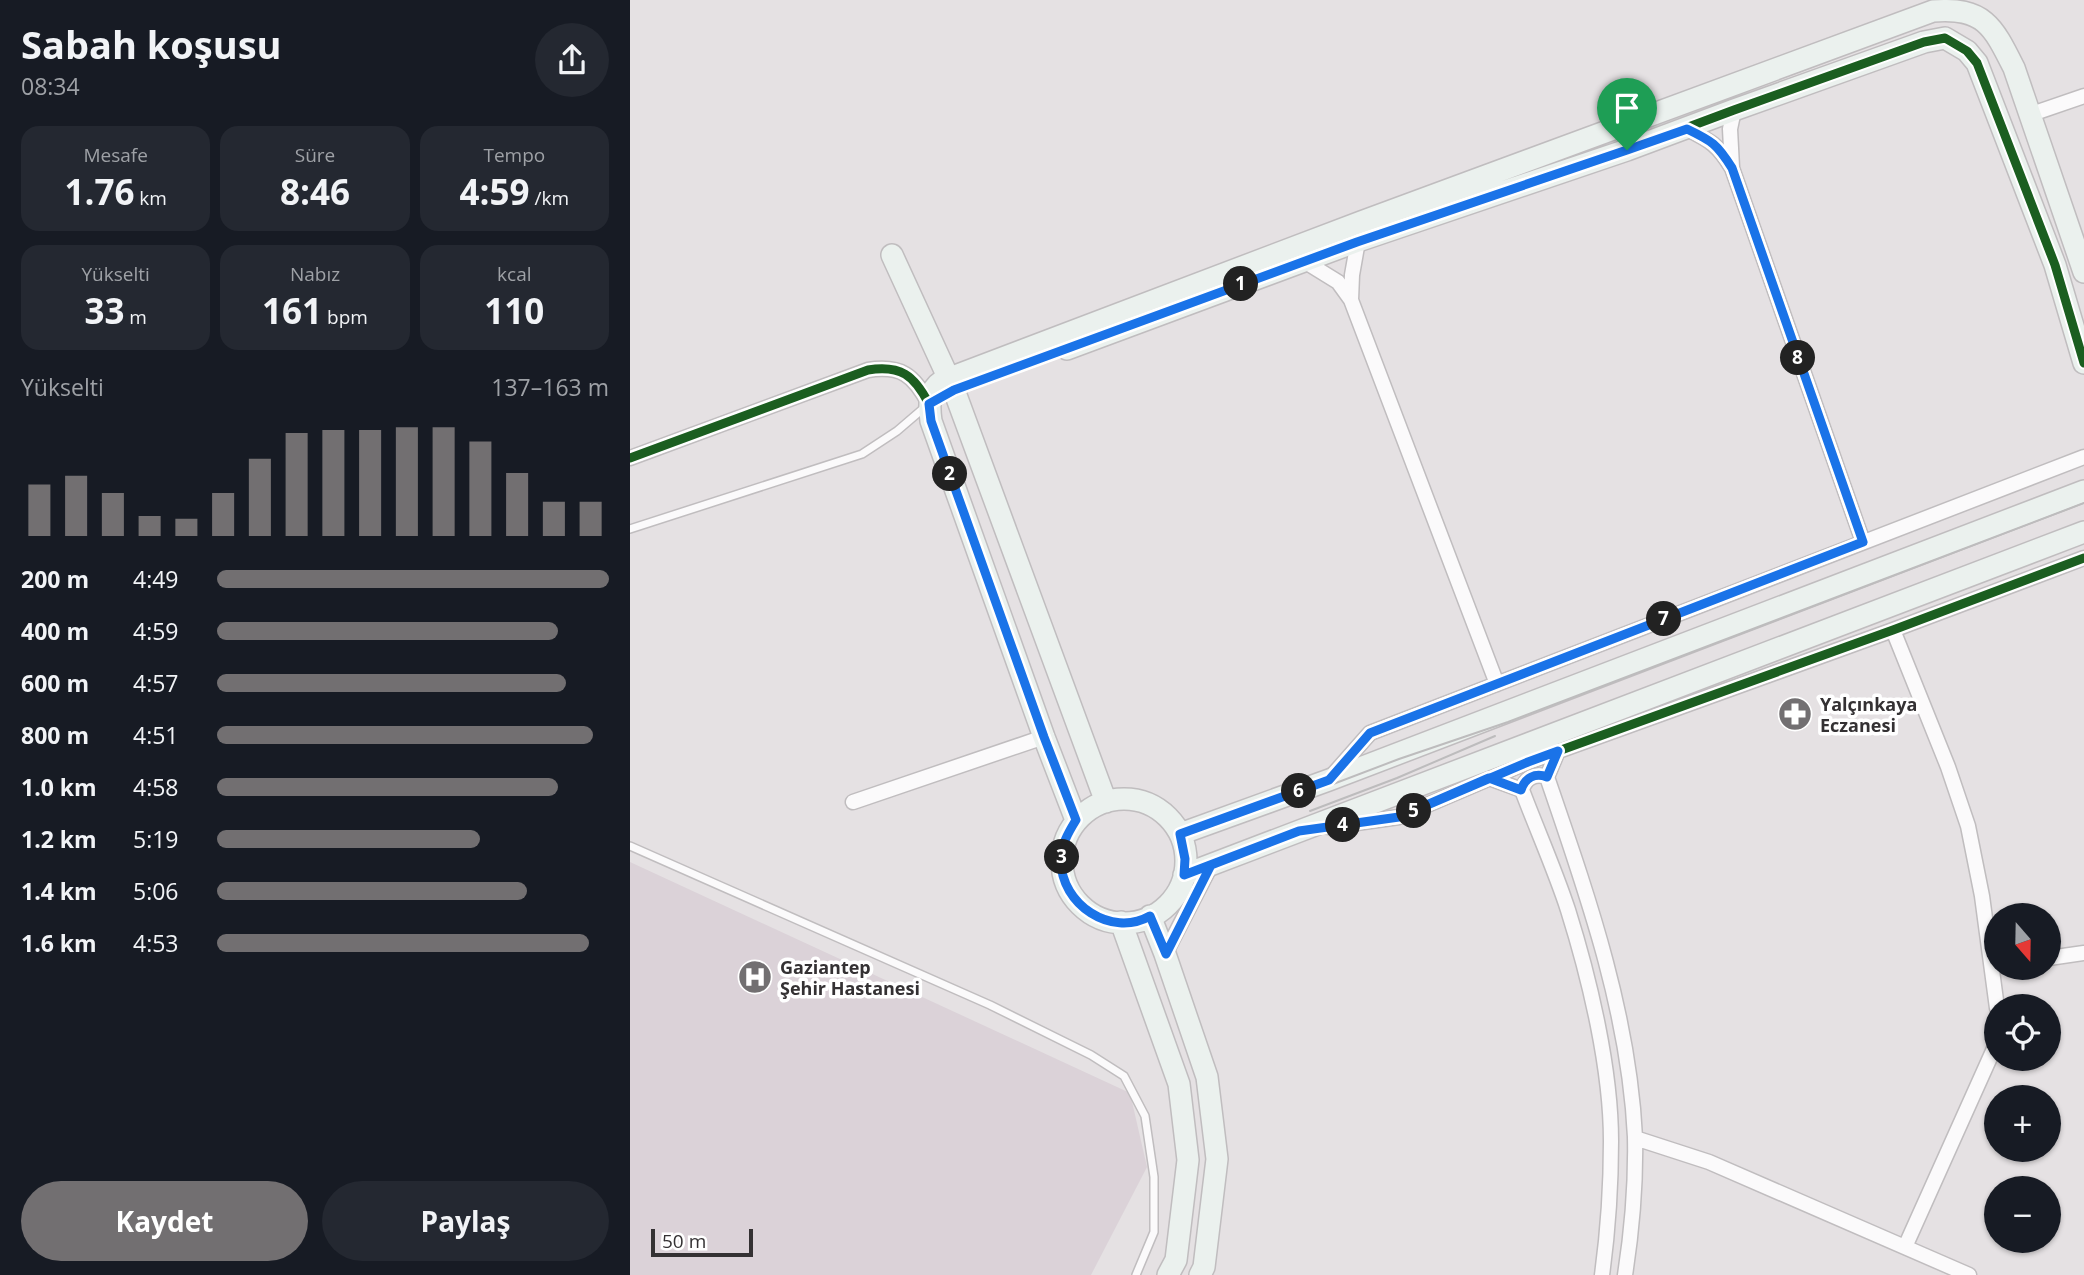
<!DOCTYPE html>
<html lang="tr">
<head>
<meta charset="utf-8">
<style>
	:root { --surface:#171b24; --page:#242831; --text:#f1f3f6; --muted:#9ea1a6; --accent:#726f71 }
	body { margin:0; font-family:"Open Sans",sans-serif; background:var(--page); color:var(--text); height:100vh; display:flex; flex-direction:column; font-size:26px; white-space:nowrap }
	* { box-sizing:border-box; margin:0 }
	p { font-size:23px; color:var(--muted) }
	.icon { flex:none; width:38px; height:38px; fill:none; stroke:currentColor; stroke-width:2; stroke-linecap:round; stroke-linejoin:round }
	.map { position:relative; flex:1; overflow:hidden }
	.details { display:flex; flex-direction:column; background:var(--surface); width:630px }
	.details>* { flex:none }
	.needle { width:46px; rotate:160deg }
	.fabs { position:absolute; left:1354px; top:903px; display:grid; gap:14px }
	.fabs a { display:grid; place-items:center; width:77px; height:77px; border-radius:50%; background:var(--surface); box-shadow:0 2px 5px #0004; font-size:35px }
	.scale { position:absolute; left:21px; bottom:18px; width:102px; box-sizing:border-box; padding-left:7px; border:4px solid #343133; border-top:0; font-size:19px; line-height:24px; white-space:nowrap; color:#343133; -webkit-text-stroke:5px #fff; paint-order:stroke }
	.pin { position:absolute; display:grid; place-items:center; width:60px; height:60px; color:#fff; margin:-72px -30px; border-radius:50% 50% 50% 0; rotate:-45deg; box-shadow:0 0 7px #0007 }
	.pin .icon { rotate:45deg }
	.km { position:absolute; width:35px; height:35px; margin:-18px; border-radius:50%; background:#222; color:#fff; font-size:19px; line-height:35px; text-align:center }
	.round { display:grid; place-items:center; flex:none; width:74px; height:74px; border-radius:37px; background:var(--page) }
	.head { display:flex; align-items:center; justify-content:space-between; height:119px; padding:0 21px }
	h1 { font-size:38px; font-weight:700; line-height:52px }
	.metrics { display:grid; grid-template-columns:repeat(3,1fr); gap:10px; height:119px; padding:7px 21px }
	.metrics div { display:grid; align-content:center; border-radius:18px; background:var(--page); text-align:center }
	.metrics b { font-size:35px; font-weight:700 }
	.metrics small { font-size:19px; font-weight:400 }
	.metrics p { font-size:19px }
	.chart { height:196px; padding:14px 21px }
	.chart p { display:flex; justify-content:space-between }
	.chart svg { width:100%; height:126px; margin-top:7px; stroke:var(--accent); stroke-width:6 }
	.button { display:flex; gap:14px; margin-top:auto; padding:14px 21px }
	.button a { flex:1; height:80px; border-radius:42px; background:var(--accent); color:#fff; font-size:28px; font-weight:700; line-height:80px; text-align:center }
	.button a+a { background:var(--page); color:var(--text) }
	ul { padding:0 21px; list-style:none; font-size:23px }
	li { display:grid; grid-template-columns:112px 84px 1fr; align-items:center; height:52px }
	li i { height:18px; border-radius:9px; background:var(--accent) }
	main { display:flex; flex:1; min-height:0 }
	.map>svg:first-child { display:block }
	.built { fill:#dbd2d8 }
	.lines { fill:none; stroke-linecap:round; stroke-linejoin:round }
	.lane-casing { stroke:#c0bdbf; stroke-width:10 }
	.street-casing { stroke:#c0bdbf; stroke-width:17 }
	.secondary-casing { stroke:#c0bdbf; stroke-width:24 }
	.lane { stroke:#fbfafb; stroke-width:7 }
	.street { stroke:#fbfafb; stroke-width:14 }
	.secondary { stroke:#ebf1ee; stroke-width:21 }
	.tram { stroke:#bdbcbd; stroke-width:2 }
	.cycleway-casing { stroke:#fff; stroke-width:13 }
	.cycleway { stroke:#1b5e20; stroke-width:9 }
	.route-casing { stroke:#fff; stroke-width:14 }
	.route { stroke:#1a73e8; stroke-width:9 }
	.labels { text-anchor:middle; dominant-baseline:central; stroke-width:7; stroke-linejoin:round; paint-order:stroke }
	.poi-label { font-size:18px; font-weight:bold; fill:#343133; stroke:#fff; text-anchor:start }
</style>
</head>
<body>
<main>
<section class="details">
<div class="head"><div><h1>Sabah koşusu</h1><p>08:34</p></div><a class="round"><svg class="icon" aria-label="share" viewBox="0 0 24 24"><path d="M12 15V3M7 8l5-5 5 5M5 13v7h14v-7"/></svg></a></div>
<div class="metrics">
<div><p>Mesafe</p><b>1.76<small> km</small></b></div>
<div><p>Süre</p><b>8:46</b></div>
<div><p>Tempo</p><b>4:59<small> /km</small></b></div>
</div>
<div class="metrics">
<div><p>Yükselti</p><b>33<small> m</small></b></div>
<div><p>Nabız</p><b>161<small> bpm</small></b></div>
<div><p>kcal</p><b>110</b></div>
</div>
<div class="chart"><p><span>Yükselti</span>137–163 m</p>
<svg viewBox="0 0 160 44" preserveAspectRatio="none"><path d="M5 44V26M15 44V23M25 44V29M35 44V37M45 44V38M55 44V29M65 44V17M75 44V8M85 44V7M95 44V7M105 44V6M115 44V6M125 44V11M135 44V22M145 44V32M155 44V32"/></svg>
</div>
<ul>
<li><b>200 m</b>4:49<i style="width:100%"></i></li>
<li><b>400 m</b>4:59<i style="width:87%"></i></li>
<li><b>600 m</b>4:57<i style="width:89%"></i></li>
<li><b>800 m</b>4:51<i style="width:96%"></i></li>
<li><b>1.0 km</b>4:58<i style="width:87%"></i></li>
<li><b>1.2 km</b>5:19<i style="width:67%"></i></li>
<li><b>1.4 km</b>5:06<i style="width:79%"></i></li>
<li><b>1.6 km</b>4:53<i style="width:95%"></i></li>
</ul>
<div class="button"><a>Kaydet</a><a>Paylaş</a></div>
</section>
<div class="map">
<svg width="1454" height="1275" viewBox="0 0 1454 1275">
	<rect width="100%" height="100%" fill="#e5e1e3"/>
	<!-- built -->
	<path class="built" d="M0,862L500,1093L517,1167L461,1275H0Z"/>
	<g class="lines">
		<!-- lane casing -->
		<g class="lane-casing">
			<path id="lane" d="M0,529L232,454L267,431L295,407
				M0,846L360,1005L461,1055L494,1076L515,1116L524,1177V1232L506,1275"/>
		</g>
		<!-- street casing -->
		<g class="street-casing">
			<path id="street" d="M1399,115L1454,96
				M1057,129C1081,141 1088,145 1102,168L1233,542
				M1102,167L1100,129L1104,110
				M674,261L708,282L721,300L867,684
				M721,300L722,275L728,241
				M0,458L238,370C271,365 284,375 299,404
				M1263,630L1318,767L1338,826L1352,896L1367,1008
				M928,751L917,777C957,894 999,1012 1005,1137C1006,1183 1002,1230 995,1275
				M701,777L740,733L1454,457
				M859,778L892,790C907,830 925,870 938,910C960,980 981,1069 981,1141C981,1186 978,1231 972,1275
				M892,790C895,778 905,773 917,777
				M223,802L414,737
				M698,827L769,817L898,762L1263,630L1454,558
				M535,954L581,865
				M1419,958L1454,953
				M1005,1138L1079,1162L1339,1275
				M1275,1247L1367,1042"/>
		</g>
		<!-- secondary casing -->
		<g class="secondary-casing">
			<path id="secondary" d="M262,255L324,390L476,802
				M437,349L728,241L997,150L1104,110L1294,42L1315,38L1337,51L1347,63L1425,265L1454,363
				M432 861a62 62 0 1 1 124 0a62 62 0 1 1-124 0Z
				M446,820L414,737L301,421C299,406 298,390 312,381L731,222L1303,11C1354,7 1363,26 1384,68L1454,272
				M550,834L699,780L1454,491
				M554,875L1454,532
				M520,916L535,954L577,1077L587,1159L574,1267L570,1275
				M491,922L549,1084L558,1160L546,1260L538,1275"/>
		</g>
		<!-- lane -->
		<use href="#lane" class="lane"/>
		<!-- street -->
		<use href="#street" class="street"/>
		<!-- secondary -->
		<use href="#secondary" class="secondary"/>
		<!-- tram -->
		<path class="tram" d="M669,797L769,759L878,722L1454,503
			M680,811L767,778L865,736"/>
		<!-- cycleway casing -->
		<g class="cycleway-casing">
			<path id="cycleway" d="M0,458L238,370C271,365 284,375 299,404L324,390L728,241L997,150L1104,110L1294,42L1315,38L1337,51L1347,63L1425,265L1454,363
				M669,831L769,817L898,762L1263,630L1454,558"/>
		</g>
		<!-- cycleway -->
		<use href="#cycleway" class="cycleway"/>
	</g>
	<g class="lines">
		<!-- route casing -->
		<g class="route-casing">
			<path id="route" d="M997,150L727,242L324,390L299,404L301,421L414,737L446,820C438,833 431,845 431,861C431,904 481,938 520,916L536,954L581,865L669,831L769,817L898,762L928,751L917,777C905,772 895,778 891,790L859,778L769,817L669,831L554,875L555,859L550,834L699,780L740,733L1233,542L1102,168C1087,144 1082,141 1057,129L997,150"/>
		</g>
		<!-- route -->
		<use href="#route" class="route"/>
	</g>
	<!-- icons -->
	<defs>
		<g id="pharmacy-disc" transform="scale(1.75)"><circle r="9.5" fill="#726f71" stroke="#fff"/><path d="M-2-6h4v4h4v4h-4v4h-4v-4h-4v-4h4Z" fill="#fff"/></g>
		<g id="hospital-disc" transform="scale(1.75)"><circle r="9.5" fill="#726f71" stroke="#fff"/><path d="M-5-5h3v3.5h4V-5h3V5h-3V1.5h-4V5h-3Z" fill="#fff"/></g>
	</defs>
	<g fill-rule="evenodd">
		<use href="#pharmacy-disc" x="1165" y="714"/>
		<use href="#hospital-disc" x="125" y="977"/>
	</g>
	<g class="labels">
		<!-- poi labels -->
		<g class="poi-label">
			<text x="1190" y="704">Yalçınkaya<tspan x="1190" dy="21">Eczanesi</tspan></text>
			<text x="150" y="967">Gaziantep<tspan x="150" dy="21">Şehir Hastanesi</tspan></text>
		</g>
	</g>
</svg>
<div class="fabs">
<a><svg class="needle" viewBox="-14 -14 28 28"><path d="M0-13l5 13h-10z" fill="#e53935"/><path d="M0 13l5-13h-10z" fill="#9ea1a6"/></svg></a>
<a><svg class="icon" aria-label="locate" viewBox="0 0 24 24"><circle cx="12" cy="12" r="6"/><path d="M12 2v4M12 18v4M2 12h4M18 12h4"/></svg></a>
<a>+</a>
<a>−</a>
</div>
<div class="scale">50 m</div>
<div class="pin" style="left:997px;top:150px;background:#1e9e55"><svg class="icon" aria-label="arrive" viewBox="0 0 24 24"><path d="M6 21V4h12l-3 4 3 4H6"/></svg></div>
<b class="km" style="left:611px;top:284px">1</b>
<b class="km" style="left:320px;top:474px">2</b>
<b class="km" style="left:432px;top:857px">3</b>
<b class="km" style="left:713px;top:825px">4</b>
<b class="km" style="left:784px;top:811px">5</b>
<b class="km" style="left:669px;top:791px">6</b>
<b class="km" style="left:1034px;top:619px">7</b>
<b class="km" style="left:1168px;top:358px">8</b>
</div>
</main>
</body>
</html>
